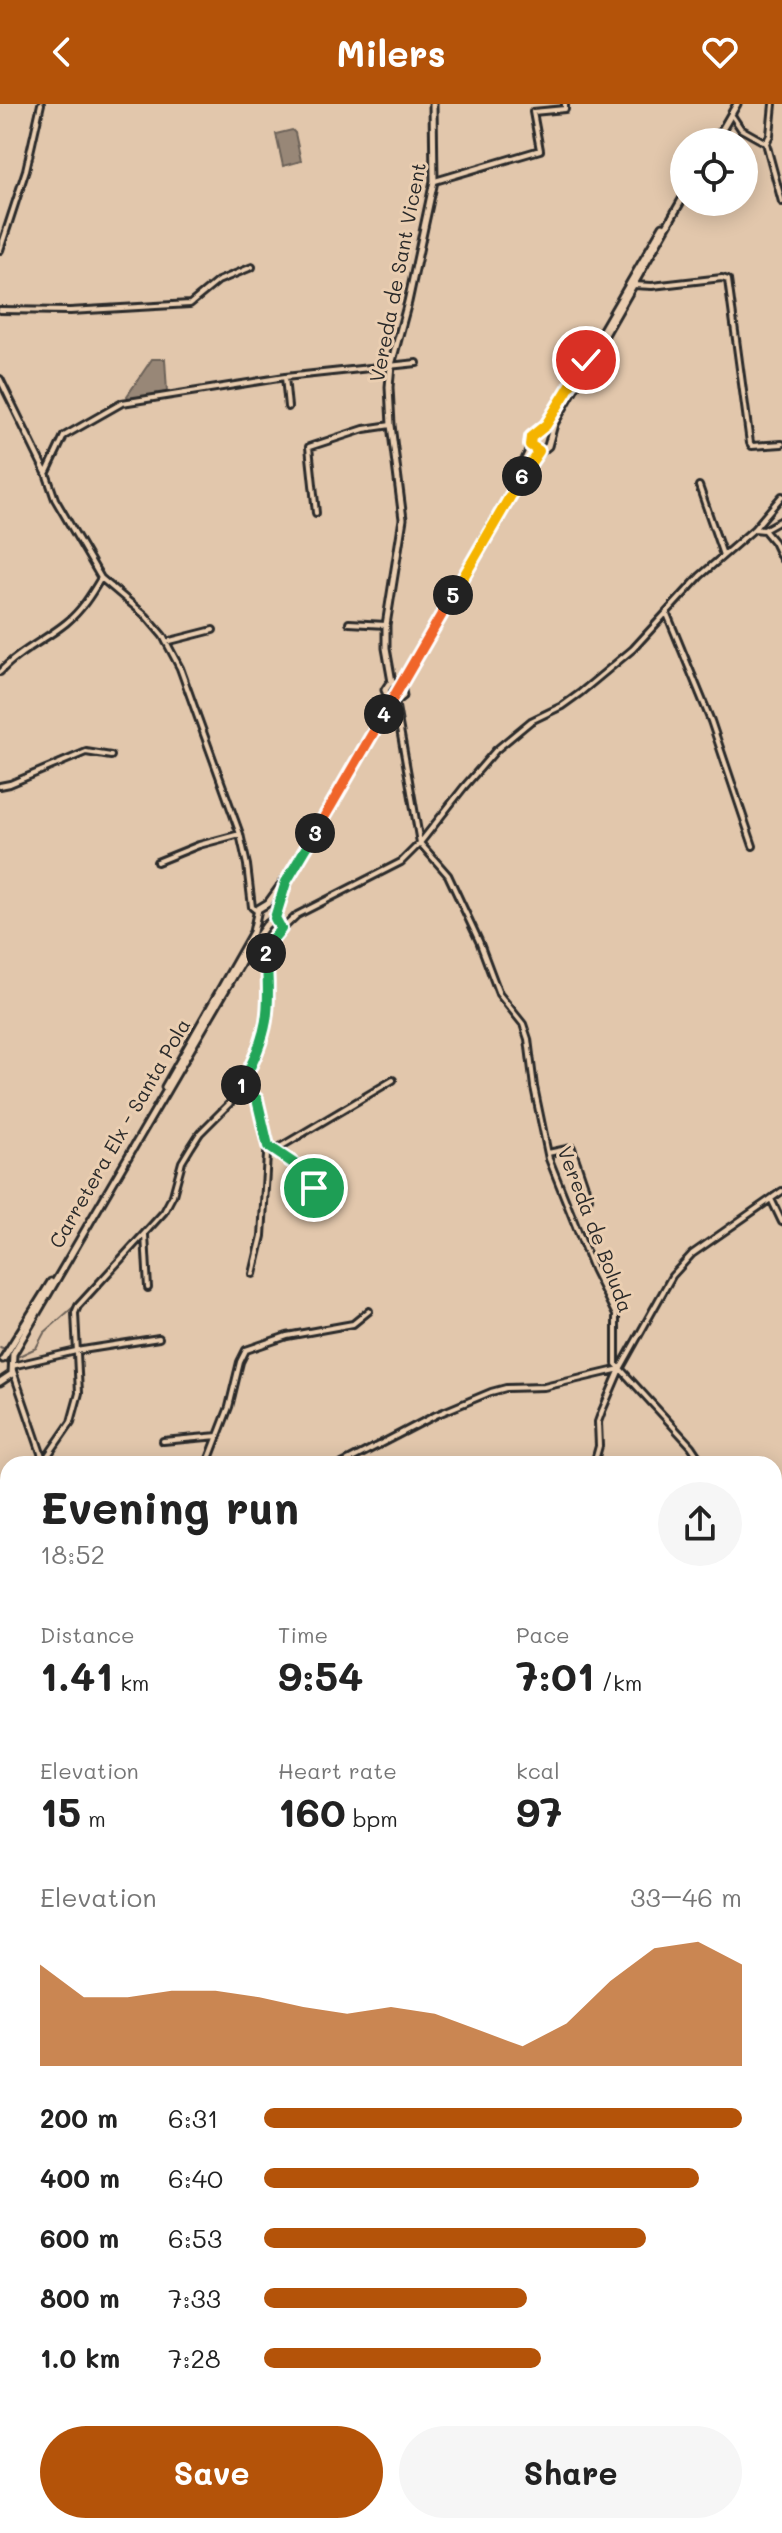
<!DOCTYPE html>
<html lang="en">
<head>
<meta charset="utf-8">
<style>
	:root { --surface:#fff; --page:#f6f6f6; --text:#222; --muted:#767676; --accent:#b45309 }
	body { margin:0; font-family:Mali,sans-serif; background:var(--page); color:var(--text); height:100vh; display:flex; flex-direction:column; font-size:30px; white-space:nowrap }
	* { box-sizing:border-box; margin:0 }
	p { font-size:26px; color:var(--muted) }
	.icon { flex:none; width:44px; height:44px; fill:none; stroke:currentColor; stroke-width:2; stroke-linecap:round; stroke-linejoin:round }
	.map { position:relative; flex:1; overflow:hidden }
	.side { position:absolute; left:0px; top:1352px; width:782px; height:1078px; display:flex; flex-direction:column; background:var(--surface); border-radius:24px 24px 0 0; box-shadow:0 4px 20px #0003 }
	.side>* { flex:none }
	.controls { position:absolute; left:670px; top:24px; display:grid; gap:16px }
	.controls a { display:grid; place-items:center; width:88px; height:88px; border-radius:50%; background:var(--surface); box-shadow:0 4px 20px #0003; font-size:40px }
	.pin { position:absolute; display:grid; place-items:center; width:68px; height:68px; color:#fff; margin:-34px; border:4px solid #fff; border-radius:50%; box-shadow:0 2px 8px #0007 }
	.km { position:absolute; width:40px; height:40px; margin:-20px; border-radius:50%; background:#222; color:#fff; font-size:22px; line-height:40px; text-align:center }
	.round { display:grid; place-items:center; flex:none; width:84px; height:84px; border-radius:42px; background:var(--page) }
	.summary { display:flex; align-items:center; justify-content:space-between; height:136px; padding:0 40px }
	h1 { font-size:44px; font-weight:700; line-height:60px }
	.stats { display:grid; grid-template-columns:repeat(3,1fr); gap:12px; height:136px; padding:8px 40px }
	.stats div { display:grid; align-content:center }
	.stats b { font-size:40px; font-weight:700 }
	.stats small { font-size:22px; font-weight:400 }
	.stats p { font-size:22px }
	.chart { height:224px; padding:16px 40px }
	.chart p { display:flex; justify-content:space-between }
	.chart svg { width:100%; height:144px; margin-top:8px; fill:var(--accent); opacity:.7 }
	.primary-button { display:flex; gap:16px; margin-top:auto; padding:16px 40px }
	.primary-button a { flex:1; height:92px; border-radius:48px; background:var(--accent); color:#fff; font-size:32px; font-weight:700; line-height:92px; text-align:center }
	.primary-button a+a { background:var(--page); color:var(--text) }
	ul { padding:0 40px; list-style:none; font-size:26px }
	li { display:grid; grid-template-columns:128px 96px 1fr; align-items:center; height:60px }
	li i { height:20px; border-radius:10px; background:var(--accent) }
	header { display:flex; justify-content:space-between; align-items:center; height:104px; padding:0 40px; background:var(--accent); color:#fff; font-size:36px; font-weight:700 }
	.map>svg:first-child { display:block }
	.water { fill:#988777; stroke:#6c6259; stroke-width:2 }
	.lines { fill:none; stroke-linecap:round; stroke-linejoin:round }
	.stream { stroke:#6c6259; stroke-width:2 }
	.street-casing { stroke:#2b2b2b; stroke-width:10 }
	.secondary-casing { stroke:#2b2b2b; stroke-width:11 }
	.street { stroke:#eaceb1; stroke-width:4 }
	.secondary { stroke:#eaceb1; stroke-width:5 }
	.split-1-casing { stroke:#fff; stroke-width:16 }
	.split-2-casing { stroke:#fff; stroke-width:16 }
	.split-3-casing { stroke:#fff; stroke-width:16 }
	.split-4-casing { stroke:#fff; stroke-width:16 }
	.split-5-casing { stroke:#fff; stroke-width:16 }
	.split-6-casing { stroke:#fff; stroke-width:16 }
	.split-7-casing { stroke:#fff; stroke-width:16 }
	.split-1 { stroke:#22a559; stroke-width:10 }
	.split-2 { stroke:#22a559; stroke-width:10 }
	.split-3 { stroke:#22a559; stroke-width:10 }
	.split-4 { stroke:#f0652b; stroke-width:10 }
	.split-5 { stroke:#f0652b; stroke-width:10 }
	.split-6 { stroke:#f5b400; stroke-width:10 }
	.split-7 { stroke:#f5b400; stroke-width:10 }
	.labels { text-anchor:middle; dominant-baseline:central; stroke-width:6; stroke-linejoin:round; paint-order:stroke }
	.street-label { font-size:20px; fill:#2b2b2b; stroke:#eaceb1 }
</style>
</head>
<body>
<header><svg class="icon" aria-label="back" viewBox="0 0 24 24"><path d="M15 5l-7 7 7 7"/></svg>Milers<svg class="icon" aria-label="heart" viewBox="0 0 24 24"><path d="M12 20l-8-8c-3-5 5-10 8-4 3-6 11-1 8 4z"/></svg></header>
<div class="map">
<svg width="782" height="2429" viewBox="0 0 782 2429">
	<rect width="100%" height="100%" fill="#e2c7ac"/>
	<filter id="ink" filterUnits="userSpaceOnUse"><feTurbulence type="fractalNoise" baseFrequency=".0125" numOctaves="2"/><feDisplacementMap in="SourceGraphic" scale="16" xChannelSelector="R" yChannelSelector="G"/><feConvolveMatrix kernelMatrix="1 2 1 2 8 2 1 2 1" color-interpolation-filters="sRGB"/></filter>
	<g filter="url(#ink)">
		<!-- water -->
		<path class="water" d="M292,26L295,29L301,57L283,62L276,30Z
			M152,255H165L167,288L129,295L127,292Z"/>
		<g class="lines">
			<!-- stream -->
			<path class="stream" d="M0,1243L5,1245
				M19,1252L36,1244L44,1229L79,1198"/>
			<!-- street casing -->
			<g class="street-casing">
				<path id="street" d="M733,13L741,25L766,39L782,98
					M766,39L770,31L773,0
					M435,77L540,46L533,8L565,5V0
					M0,146L26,66L41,0
					M633,181L652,182L722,174L728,176L750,339L752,342L782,340
					M0,206L70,207L190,200L218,177L252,163
					M285,273L288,303
					M0,275L46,369L55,395L101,474L146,512L163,532L180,564L240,730L247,761L252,803L257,807
					M47,368L64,332L122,299L285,273L417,259
					M699,382L723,451
					M316,409L309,343L364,325L391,321
					M754,425L764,426L782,416
					M764,426L774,438L782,455
					M667,510L711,617L753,742
					M349,519L386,521
					M166,538L213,526
					M0,568C18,548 45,536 66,519C81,507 91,491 101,474
					M395,597L420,739L448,771L479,837L499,890L523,920L528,935L534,983L549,1055L593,1165L616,1211V1260L691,1342L703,1360
					M0,682L10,680L86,648L111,652
					M157,758L199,741L240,730
					M239,984L257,995L268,1035L262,1132L253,1170
					M268,1042L305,1067L314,1084
					M275,1046L393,976
					M548,1049L572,1044L589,1094
					M771,1095L782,1118
					M145,1131L148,1184
					M12,1262L76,1247L159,1234
					M13,1267L43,1355
					M163,1337L218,1332
					M42,1360L71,1318L79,1289L75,1209L78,1202L164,1108L173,1091L182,1058L191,1043L200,1029L231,998L253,959L261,938L270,889L266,849L272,835L297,811L401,758L420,739L464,683L496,646L531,617L562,602L580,589L633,545L700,472L754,425L782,392
					M207,1360L229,1303L240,1258L246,1246L287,1232L353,1220L369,1207
					M342,1360L436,1311L491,1288L506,1284L544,1283L620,1265
					M594,1360L599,1342L598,1318L602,1307L620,1265L672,1172L692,1150L782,1087
					M774,1401L782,1392
					M774,1688L782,1683
					M0,1705L8,1693
					M0,1744L8,1742
					M774,1891L782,1889
					M0,1988L8,1985
					M0,2210L8,2206
					M0,2397L8,2415
					M11,2422L14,2429
					M161,2422L165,2429
					M720,2422L721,2429
					M59,2429L67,2425
					M145,2429L154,2422"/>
			</g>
			<!-- secondary casing -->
			<g class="secondary-casing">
				<path id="secondary" d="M715,38L737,0
					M594,241L663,122
					M517,373L529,347L531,333L546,321L577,271
					M392,578L386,544V521L403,415L391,321L389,283L391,261L408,198L434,77L433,0
					M389,595L385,586L389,580L394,578
					M392,597L398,596L403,592L401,581
					M165,983L253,828L258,805L268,799L284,777
					M3,1255L51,1178
					M0,1278L12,1270L13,1250L251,842L266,821L275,814V808L286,778L500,408L532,355L548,342L554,320L684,92
					M774,2067L782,2064
					M774,2176L782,2174
					M546,2422V2429
					M350,2429L360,2422"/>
			</g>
			<!-- street -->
			<use href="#street" class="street"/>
			<!-- secondary -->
			<use href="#secondary" class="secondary"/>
		</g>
	</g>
	<g class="lines" filter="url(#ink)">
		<!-- split-1 casing -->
		<g class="split-1-casing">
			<path id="split-1" d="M241,981L239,984L257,995L268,1042L305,1067L314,1084"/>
		</g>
		<!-- split-2 casing -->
		<g class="split-2-casing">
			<path id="split-2" d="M241,981C269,930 271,906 266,849"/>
		</g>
		<!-- split-3 casing -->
		<g class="split-3-casing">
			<path id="split-3" d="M266,849L267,842L281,825L275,814L286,778L315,729"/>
		</g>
		<!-- split-4 casing -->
		<g class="split-4-casing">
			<path id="split-4" d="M315,729L384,610"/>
		</g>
		<!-- split-5 casing -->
		<g class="split-5-casing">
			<path id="split-5" d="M384,610L453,491"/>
		</g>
		<!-- split-6 casing -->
		<g class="split-6-casing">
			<path id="split-6" d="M453,491L522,372"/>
		</g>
		<!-- split-7 casing -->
		<g class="split-7-casing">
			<path id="split-7" d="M522,372L539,347L530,341L531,333L546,321L586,256"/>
		</g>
		<!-- split-1 -->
		<use href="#split-1" class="split-1"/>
		<!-- split-2 -->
		<use href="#split-2" class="split-2"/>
		<!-- split-3 -->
		<use href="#split-3" class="split-3"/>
		<!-- split-4 -->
		<use href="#split-4" class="split-4"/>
		<!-- split-5 -->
		<use href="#split-5" class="split-5"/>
		<!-- split-6 -->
		<use href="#split-6" class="split-6"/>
		<!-- split-7 -->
		<use href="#split-7" class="split-7"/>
	</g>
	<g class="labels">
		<!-- street labels -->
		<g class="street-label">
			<text transform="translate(397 168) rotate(-79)">Vereda de Sant Vicent</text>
			<text transform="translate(119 1029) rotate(-60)">Carretera Elx - Santa Pola</text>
			<text transform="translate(596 1125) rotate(69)">Vereda de Boluda</text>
		</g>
	</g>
</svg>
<div class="controls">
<a><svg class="icon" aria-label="locate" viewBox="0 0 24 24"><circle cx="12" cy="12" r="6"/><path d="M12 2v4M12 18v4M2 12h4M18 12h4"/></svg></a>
</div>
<div class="pin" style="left:314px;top:1084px;background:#1e9e55"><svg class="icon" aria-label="arrive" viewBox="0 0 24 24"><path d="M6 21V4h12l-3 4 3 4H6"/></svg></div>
<div class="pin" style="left:586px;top:256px;background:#d93025"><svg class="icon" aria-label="check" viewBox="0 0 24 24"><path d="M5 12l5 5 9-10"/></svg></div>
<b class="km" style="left:241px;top:981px">1</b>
<b class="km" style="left:266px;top:849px">2</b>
<b class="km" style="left:315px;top:729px">3</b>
<b class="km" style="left:384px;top:610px">4</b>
<b class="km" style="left:453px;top:491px">5</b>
<b class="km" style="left:522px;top:372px">6</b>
<section class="side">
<div class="summary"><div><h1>Evening run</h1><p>18:52</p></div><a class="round"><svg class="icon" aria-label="share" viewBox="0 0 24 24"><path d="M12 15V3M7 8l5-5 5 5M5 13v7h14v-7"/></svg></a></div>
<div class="stats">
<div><p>Distance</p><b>1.41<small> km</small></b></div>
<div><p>Time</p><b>9:54</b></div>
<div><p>Pace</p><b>7:01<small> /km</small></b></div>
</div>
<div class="stats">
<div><p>Elevation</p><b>15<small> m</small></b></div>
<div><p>Heart rate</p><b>160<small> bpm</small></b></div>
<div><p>kcal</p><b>97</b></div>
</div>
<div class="chart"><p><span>Elevation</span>33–46 m</p>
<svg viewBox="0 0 160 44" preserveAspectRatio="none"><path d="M0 44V13L10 23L20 23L30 21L40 21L50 23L60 26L70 28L80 26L90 28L100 33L110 38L120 31L130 18L140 8L150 6L160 13V44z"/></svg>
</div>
<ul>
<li><b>200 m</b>6:31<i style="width:100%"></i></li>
<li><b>400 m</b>6:40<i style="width:91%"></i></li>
<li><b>600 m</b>6:53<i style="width:80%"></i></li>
<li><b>800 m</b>7:33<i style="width:55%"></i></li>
<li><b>1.0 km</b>7:28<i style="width:58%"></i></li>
</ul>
<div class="primary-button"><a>Save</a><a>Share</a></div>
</section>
</div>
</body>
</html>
